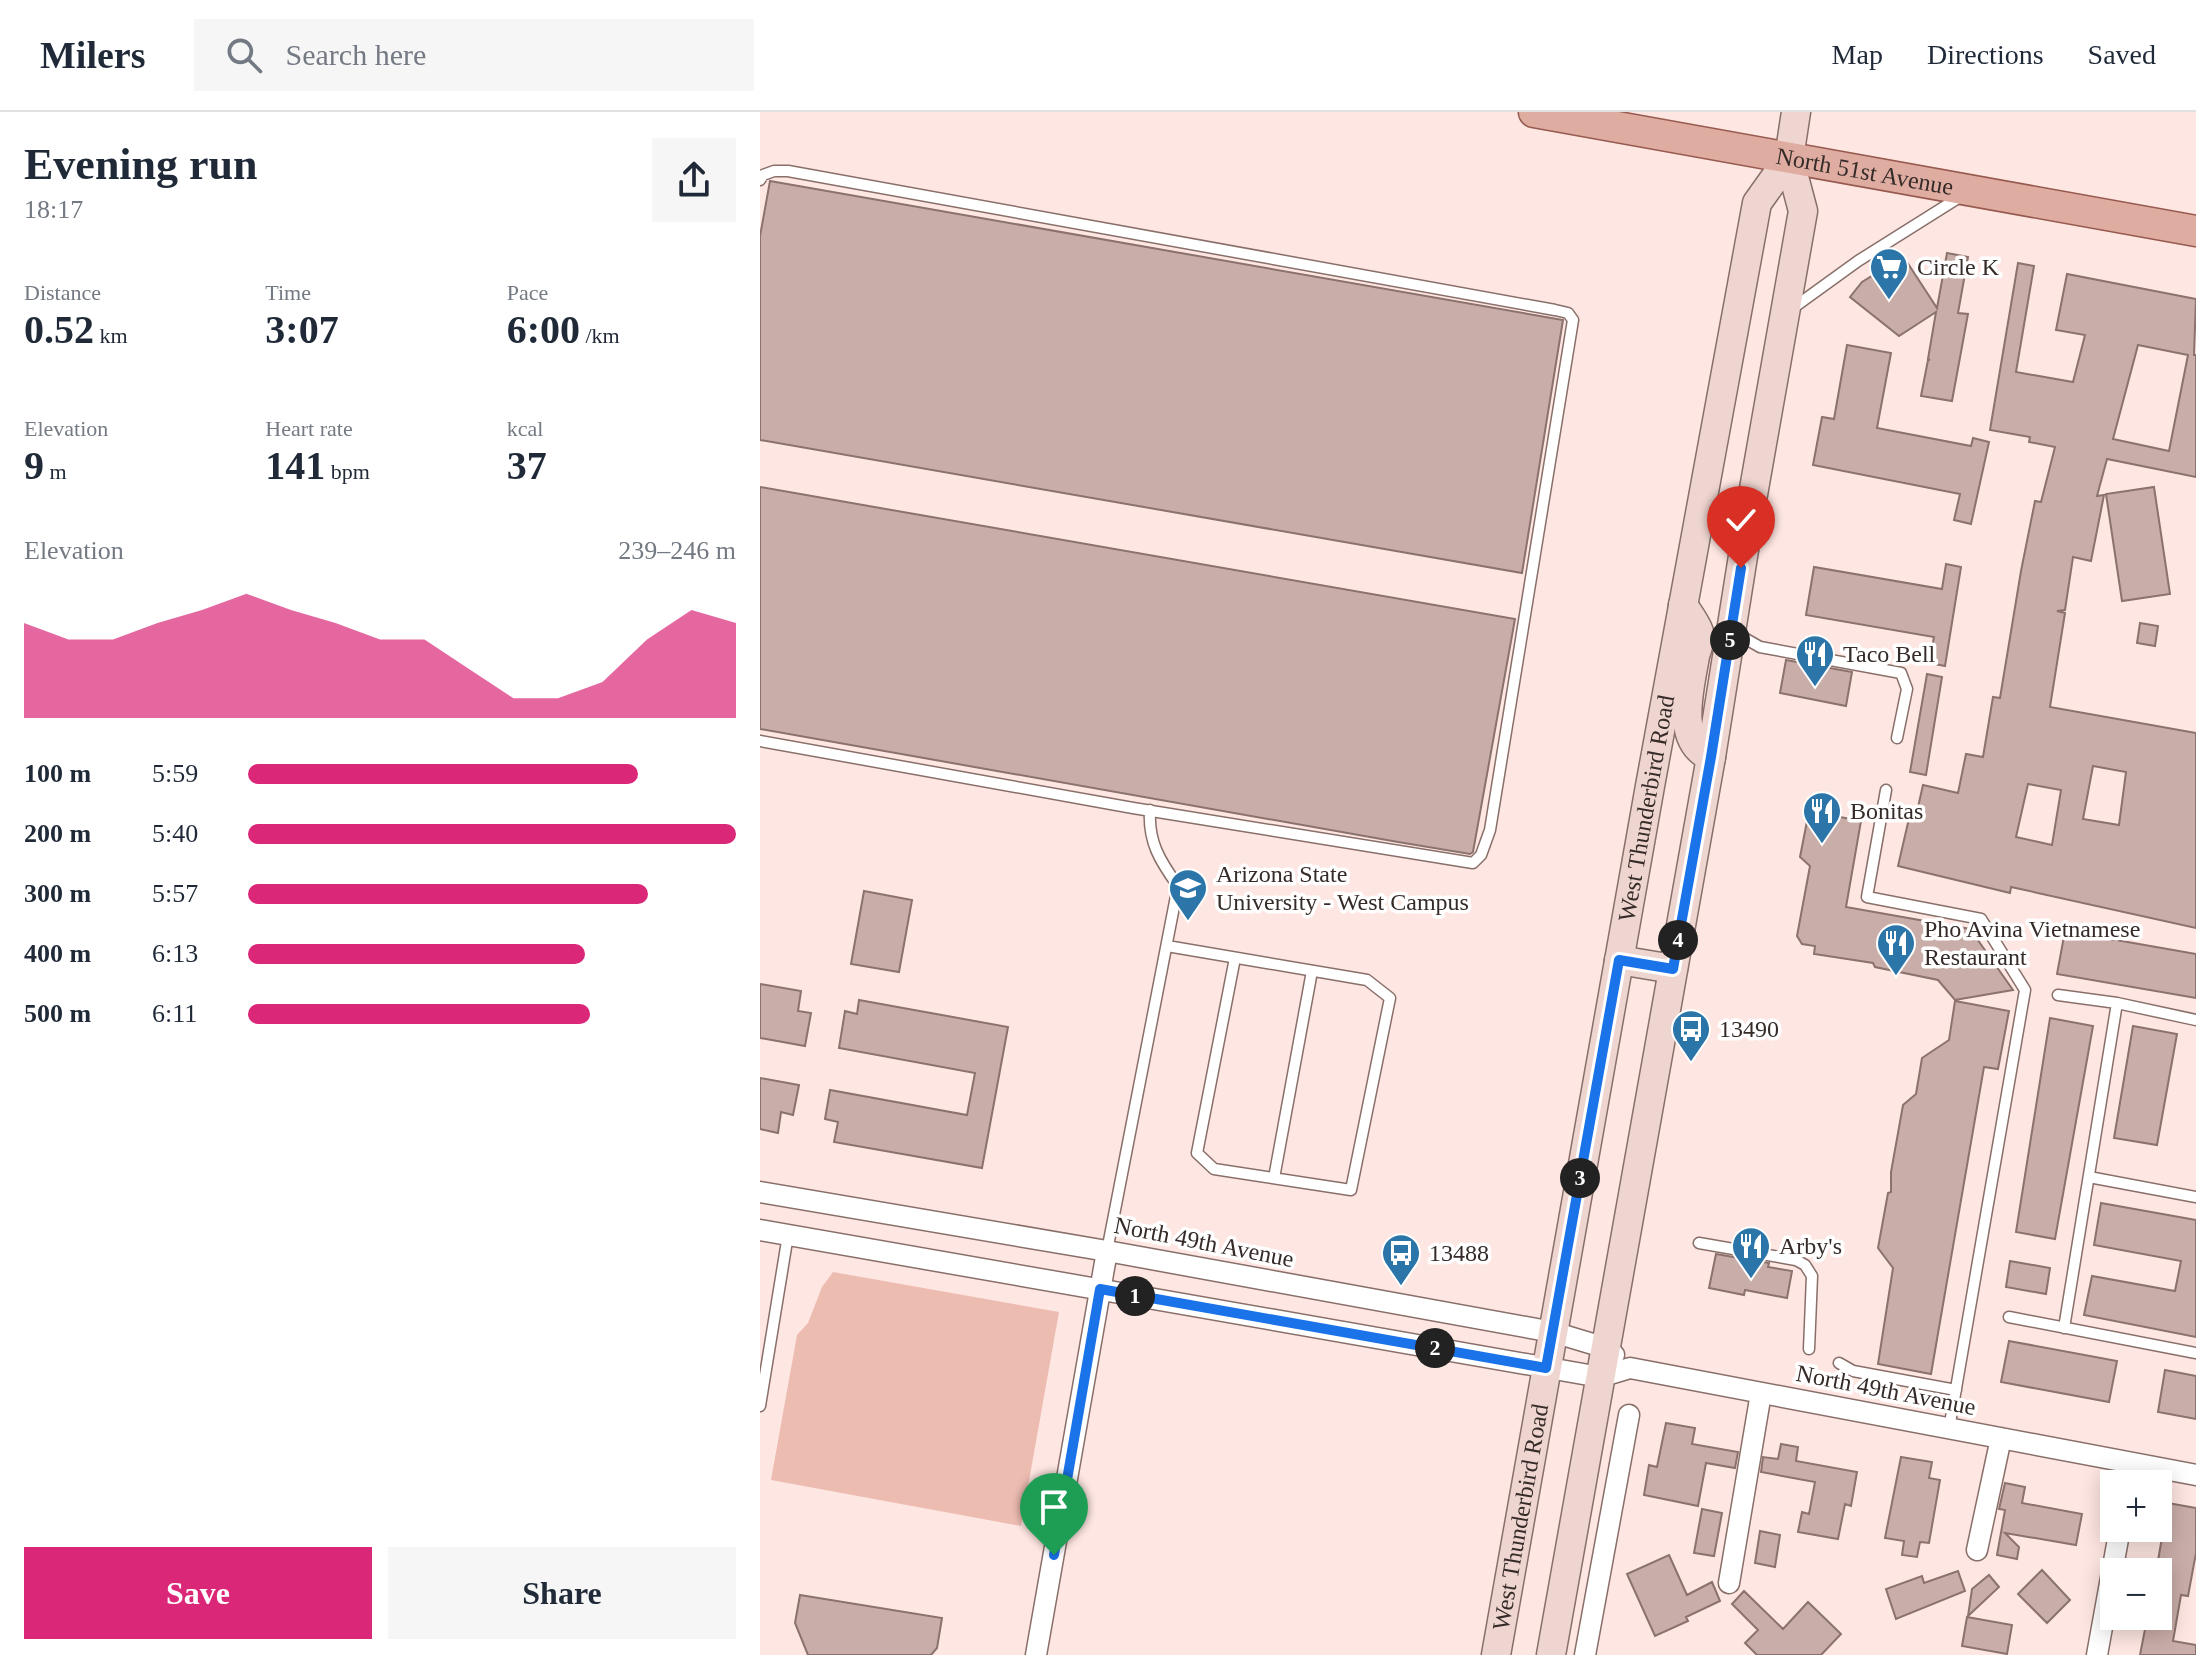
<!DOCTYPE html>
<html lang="en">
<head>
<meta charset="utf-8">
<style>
	:root { --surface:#fff; --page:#f6f6f7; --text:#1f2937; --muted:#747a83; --line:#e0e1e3; --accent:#db2777 }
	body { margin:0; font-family:"Times New Roman",serif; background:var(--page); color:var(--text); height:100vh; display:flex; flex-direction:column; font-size:30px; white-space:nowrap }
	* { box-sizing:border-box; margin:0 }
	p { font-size:26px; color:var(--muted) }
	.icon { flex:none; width:44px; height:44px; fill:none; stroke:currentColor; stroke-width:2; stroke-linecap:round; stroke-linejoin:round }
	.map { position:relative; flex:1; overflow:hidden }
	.drawer { display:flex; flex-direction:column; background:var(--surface); width:760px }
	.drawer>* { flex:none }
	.fabs { position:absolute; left:1340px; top:1358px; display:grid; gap:16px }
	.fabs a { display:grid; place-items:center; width:72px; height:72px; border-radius:0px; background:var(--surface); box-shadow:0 4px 20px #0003; font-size:40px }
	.pin { position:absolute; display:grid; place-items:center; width:68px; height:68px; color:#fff; margin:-82px -34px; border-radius:50% 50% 50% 0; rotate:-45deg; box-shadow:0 0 8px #0007 }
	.pin .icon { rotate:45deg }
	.km { position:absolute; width:40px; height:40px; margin:-20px; border-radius:50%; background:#222; color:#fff; font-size:22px; line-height:40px; text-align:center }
	.round { display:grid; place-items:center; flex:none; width:84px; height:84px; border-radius:0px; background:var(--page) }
	.overview { display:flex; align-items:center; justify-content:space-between; height:136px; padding:0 24px }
	h1 { font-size:44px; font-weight:600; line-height:60px }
	.metrics { display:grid; grid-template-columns:repeat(3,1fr); gap:12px; height:136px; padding:8px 24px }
	.metrics div { display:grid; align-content:center }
	.metrics b { font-size:40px; font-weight:600 }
	.metrics small { font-size:22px; font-weight:400 }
	.metrics p { font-size:22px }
	.chart { height:224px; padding:16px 24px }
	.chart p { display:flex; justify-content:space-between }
	.chart svg { width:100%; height:144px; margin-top:8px; fill:var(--accent); opacity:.7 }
	.cta { display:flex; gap:16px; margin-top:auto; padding:16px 24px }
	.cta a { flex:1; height:92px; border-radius:0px; background:var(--accent); color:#fff; font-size:32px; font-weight:600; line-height:92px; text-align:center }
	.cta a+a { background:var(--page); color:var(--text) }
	ul { padding:0 24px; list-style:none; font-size:26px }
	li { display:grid; grid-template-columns:128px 96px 1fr; align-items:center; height:60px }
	li i { height:20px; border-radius:10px; background:var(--accent) }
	header { display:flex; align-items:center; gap:48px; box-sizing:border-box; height:112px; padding:0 40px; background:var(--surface); border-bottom:2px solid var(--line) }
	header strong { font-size:38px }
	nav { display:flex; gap:44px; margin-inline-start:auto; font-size:28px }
	.search { width:560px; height:72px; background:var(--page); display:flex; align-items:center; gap:20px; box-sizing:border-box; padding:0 28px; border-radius:0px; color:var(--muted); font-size:30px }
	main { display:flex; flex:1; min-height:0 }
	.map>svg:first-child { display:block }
	.green { fill:#edbcb1 }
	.building { fill:#c9ada8; stroke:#8b726c; stroke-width:2; fill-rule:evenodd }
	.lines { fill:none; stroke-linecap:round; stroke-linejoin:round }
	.service-casing { stroke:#886f69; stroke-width:13 }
	.minor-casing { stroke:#886f69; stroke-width:23 }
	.secondary-casing { stroke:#886f69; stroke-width:31 }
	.primary-casing { stroke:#965a4e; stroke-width:33 }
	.service { stroke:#fff; stroke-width:10 }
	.minor { stroke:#fff; stroke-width:20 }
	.secondary { stroke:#efd5d0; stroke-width:28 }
	.primary { stroke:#dfaca1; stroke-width:30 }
	.route-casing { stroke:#fff; stroke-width:16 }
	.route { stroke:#1a73e8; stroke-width:10 }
	.labels { text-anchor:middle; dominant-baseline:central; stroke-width:7; stroke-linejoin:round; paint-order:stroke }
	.street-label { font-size:24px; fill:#352b28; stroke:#fff }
	.poi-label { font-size:24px; fill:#352b28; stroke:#fff; text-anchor:start }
</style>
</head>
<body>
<header>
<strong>Milers</strong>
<div class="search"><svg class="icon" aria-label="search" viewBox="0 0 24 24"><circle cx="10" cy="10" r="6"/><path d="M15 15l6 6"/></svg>Search here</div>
<nav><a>Map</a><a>Directions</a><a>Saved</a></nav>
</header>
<main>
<section class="drawer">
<div class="overview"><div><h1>Evening run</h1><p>18:17</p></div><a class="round"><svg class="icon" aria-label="share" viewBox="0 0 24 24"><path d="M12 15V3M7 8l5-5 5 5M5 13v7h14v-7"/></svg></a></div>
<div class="metrics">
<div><p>Distance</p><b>0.52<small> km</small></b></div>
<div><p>Time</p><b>3:07</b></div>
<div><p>Pace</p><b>6:00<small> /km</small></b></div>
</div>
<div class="metrics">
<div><p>Elevation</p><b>9<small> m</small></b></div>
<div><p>Heart rate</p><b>141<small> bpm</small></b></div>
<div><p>kcal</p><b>37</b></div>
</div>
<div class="chart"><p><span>Elevation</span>239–246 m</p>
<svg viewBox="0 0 160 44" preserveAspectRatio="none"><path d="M0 44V15L10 20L20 20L30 15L40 11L50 6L60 11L70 15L80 20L90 20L100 29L110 38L120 38L130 33L140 20L150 11L160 15V44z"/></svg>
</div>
<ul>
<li><b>100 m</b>5:59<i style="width:80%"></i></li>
<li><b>200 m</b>5:40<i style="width:100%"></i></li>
<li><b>300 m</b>5:57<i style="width:82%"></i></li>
<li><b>400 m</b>6:13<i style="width:69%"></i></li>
<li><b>500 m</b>6:11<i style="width:70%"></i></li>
</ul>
<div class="cta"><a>Save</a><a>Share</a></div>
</section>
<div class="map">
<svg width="1436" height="1543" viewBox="0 0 1436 1543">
	<rect width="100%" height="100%" fill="#fee6e2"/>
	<!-- green -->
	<path class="green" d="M73,1160L299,1200L261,1414L11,1368L37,1223L48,1211L62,1175Z"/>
	<!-- building -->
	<path class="building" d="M10,69L803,208L762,461L0,328V124Z
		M1187,141L1208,145L1198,201L1208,202L1192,289L1161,284L1168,248H1170L1168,247L1176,200L1139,224L1090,185L1102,170L1128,154L1147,150L1177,196Z
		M1258,151L1274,154L1256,260L1313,270L1325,223L1296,218L1307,162L1436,187L1434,243H1436V365L1347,347L1337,384L1344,383L1331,449L1313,445L1305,498L1297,499L1305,501L1290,595L1436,621V816L1251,775L1250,781L1138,754L1150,702L1156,704L1163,673L1198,681L1206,642L1223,645L1233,585L1240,586L1261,459L1275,389L1281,390L1295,335L1269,330L1270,325L1230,318ZM1378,233L1428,243L1409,339L1353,327ZM1333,654L1366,660L1359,713L1323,707ZM1268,672L1301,678L1292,733L1256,725Z
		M1087,233L1131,241L1117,316L1211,334L1213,326L1229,330L1211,412L1194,408L1200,382L1053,353L1062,305L1074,307Z
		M0,375L755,507L713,740L710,742L638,730L0,617Z
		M1394,375L1410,482L1362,489L1346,382Z
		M1186,452L1201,455L1185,554L1169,551L1174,525L1046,503L1054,455L1182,477Z
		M1380,511L1398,514L1395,534L1377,531Z
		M1026,548L1092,560L1086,594L1020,581Z
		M1167,562L1182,565L1166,663L1150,660Z
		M1049,699L1101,709L1086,795L1210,817L1253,878L1195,888L1178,868L1115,855L1113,851L1054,842L1055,834L1042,832L1037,824L1050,754L1040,745Z
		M104,779L152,788L139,860L91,852Z
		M1305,819L1436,842V886L1297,862Z
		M0,872L41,879L38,899L51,901L45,934L0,926Z
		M99,888L248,915L222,1056L74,1030L78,1010L65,1007L70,978L207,1003L215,961L79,936L85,899L97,902Z
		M1195,889L1249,899L1238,957L1224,955L1171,1262L1118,1252L1133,1156L1118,1136L1128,1081L1131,1080V1060L1143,993L1156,982L1162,946L1189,928Z
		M1290,906L1333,914L1295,1127L1256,1120Z
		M1373,914L1417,922L1397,1033L1354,1026Z
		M0,966L39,973L33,1003L21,1000L18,1021L0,1017Z
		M1341,1091L1436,1108V1225L1324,1203L1332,1164L1415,1179L1421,1149L1334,1133Z
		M956,1142L1009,1151L1008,1155L1032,1159L1027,1186L985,1178L984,1183L949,1176Z
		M1250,1149L1290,1156L1286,1182L1246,1175Z
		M1249,1229L1357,1249L1349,1290L1241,1270Z
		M1405,1258L1436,1264V1307L1398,1300Z
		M906,1311L935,1316L932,1332L978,1340L975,1356L946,1351L938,1394L884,1383L889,1353L897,1355Z
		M1021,1332L1038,1335L1036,1349L1097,1360L1091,1394L1085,1392L1078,1427L1038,1420L1042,1400L1049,1402L1055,1370L1001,1360L1003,1345L1018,1347Z
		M1141,1345L1172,1350L1169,1366L1180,1368L1169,1431L1160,1430L1157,1445L1142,1443L1144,1429L1125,1426Z
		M1245,1371L1265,1375L1262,1391L1322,1402L1316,1433L1245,1421L1259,1435L1257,1447L1237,1443L1245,1398L1239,1397Z
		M1408,1391L1436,1396V1441L1428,1484L1421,1483L1413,1529L1436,1533V1543H1380L1387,1507L1398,1509V1460H1396Z
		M942,1397L962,1401L954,1444L934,1441Z
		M1000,1419L1020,1423L1015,1455L995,1451Z
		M909,1443L927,1483L952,1470L960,1489L926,1505L928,1509L895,1524L867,1462Z
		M1282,1458L1310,1488L1287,1511L1258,1482Z
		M1198,1459L1205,1479L1136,1507L1126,1477L1162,1464L1164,1471Z
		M1229,1463L1239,1475L1208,1504L1212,1477Z
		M984,1479L1023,1517L1048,1490L1081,1522L1061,1543H997L985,1531L998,1518L972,1492Z
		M40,1483L182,1506L177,1536L171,1543H48L35,1511Z
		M1207,1505L1252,1513L1247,1542L1202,1534Z"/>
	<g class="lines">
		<!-- service casing -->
		<g class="service-casing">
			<path id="service" d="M0,68L3,63L14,59H28L795,198L808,201L813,208L730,718L721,743L713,751L373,696L0,629
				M1033,196L1098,149L1203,83
				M972,519L1000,535L1141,561L1147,577L1137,626
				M1126,678L1107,785L1221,807L1265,878L1189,1317
				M407,834L607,868L630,886L591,1078L454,1057L437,1041L475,846
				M1298,883L1357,891L1436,908
				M1329,1065L1436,1085
				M514,1066L552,859
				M939,1131L1036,1148L1045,1153L1052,1164L1049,1237
				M347,1139L418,774C400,749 388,730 390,698
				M1249,1205L1436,1241
				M1304,1216L1357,891
				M1079,1251L1093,1259L1196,1278
				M0,1294L28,1123"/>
		</g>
		<!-- minor casing -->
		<g class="minor-casing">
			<path id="minor" d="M0,1080L347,1139L793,1220L846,1236L854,1243
				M0,1118L840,1265L870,1256L1436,1363
				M1217,1438L1241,1326
				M969,1471L1001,1281
				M276,1543L347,1139
				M825,1543L869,1303
				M1337,1543L1360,1416"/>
		</g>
		<!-- secondary casing -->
		<g class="secondary-casing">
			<g id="secondary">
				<path d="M923,493C928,501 936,511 939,520C941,527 937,537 935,544C930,576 914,629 951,645"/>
				<path d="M859,848L913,857"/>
				<path id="s1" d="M736,1543L890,674L997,91L1029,46"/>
				<path d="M791,1543L951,645L991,394L1043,99L1029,46L1036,0"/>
			</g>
		</g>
		<!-- primary casing -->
		<g class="primary-casing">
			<g id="primary">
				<path id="s2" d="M774,0L1436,119"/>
			</g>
		</g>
		<!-- service -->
		<use href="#service" class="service"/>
		<!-- minor -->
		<use href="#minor" class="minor"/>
		<!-- secondary -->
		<use href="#secondary" class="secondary"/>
		<!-- primary -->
		<use href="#primary" class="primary"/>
	</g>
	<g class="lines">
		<!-- route casing -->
		<g class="route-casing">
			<path id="route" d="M294,1443L340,1177L786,1256L859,848L913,857L951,645L981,456"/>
		</g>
		<!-- route -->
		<use href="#route" class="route"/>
	</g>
	<!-- icons -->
	<defs>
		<g id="supermarket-pin" transform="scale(2)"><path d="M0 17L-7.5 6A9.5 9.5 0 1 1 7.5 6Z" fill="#2b75a9" stroke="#fff"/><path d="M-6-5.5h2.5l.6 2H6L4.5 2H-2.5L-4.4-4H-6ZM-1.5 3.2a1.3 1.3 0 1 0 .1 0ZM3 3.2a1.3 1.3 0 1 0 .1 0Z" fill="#fff"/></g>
		<g id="restaurant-pin" transform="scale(2)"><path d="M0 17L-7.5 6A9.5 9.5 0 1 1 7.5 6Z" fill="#2b75a9" stroke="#fff"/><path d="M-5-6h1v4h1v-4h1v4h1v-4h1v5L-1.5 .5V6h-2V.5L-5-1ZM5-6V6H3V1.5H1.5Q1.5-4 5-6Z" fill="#fff"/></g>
		<g id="university-pin" transform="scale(2)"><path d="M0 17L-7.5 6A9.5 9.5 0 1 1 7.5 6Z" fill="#2b75a9" stroke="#fff"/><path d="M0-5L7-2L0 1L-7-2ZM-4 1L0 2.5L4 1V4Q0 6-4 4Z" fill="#fff"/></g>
		<g id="bus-pin" transform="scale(2)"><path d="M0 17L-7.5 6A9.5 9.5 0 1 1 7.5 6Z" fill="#2b75a9" stroke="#fff"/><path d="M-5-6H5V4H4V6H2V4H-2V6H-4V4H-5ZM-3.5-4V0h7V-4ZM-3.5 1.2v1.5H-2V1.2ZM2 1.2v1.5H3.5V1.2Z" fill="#fff"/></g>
	</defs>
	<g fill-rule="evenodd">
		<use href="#supermarket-pin" x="1129" y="155"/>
		<use href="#restaurant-pin" x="1055" y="542"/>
		<use href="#restaurant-pin" x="1062" y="699"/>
		<use href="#university-pin" x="428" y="776"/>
		<use href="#restaurant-pin" x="1136" y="831"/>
		<use href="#bus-pin" x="931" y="917"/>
		<use href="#restaurant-pin" x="991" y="1134"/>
		<use href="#bus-pin" x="641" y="1141"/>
	</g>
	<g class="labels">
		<!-- street labels -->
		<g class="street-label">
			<text stroke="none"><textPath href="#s2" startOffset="336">North 51st Avenue</textPath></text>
			<text stroke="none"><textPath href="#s1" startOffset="860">West Thunderbird Road</textPath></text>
			<text transform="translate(444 1130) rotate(11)">North 49th Avenue</text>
			<text transform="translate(1126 1278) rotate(11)">North 49th Avenue</text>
			<text stroke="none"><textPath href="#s1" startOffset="140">West Thunderbird Road</textPath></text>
		</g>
		<!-- poi labels -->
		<g class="poi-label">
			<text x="1157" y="155">Circle K</text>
			<text x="1083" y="542">Taco Bell</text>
			<text x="1090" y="699">Bonitas</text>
			<text x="456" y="762">Arizona State<tspan x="456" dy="28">University - West Campus</tspan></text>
			<text x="1164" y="817">Pho Avina Vietnamese<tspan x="1164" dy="28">Restaurant</tspan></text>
			<text x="959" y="917">13490</text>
			<text x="1019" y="1134">Arby's</text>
			<text x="669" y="1141">13488</text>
		</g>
	</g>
</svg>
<div class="fabs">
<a>+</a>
<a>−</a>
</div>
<div class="pin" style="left:294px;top:1443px;background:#1e9e55"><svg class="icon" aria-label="arrive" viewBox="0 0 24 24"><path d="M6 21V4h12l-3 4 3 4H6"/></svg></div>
<div class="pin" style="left:981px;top:456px;background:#d93025"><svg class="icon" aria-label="check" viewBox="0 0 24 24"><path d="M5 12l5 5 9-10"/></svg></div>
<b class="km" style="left:375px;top:1184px">1</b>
<b class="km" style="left:675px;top:1236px">2</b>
<b class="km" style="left:820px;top:1066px">3</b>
<b class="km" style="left:918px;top:828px">4</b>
<b class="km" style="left:970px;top:528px">5</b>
</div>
</main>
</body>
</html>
